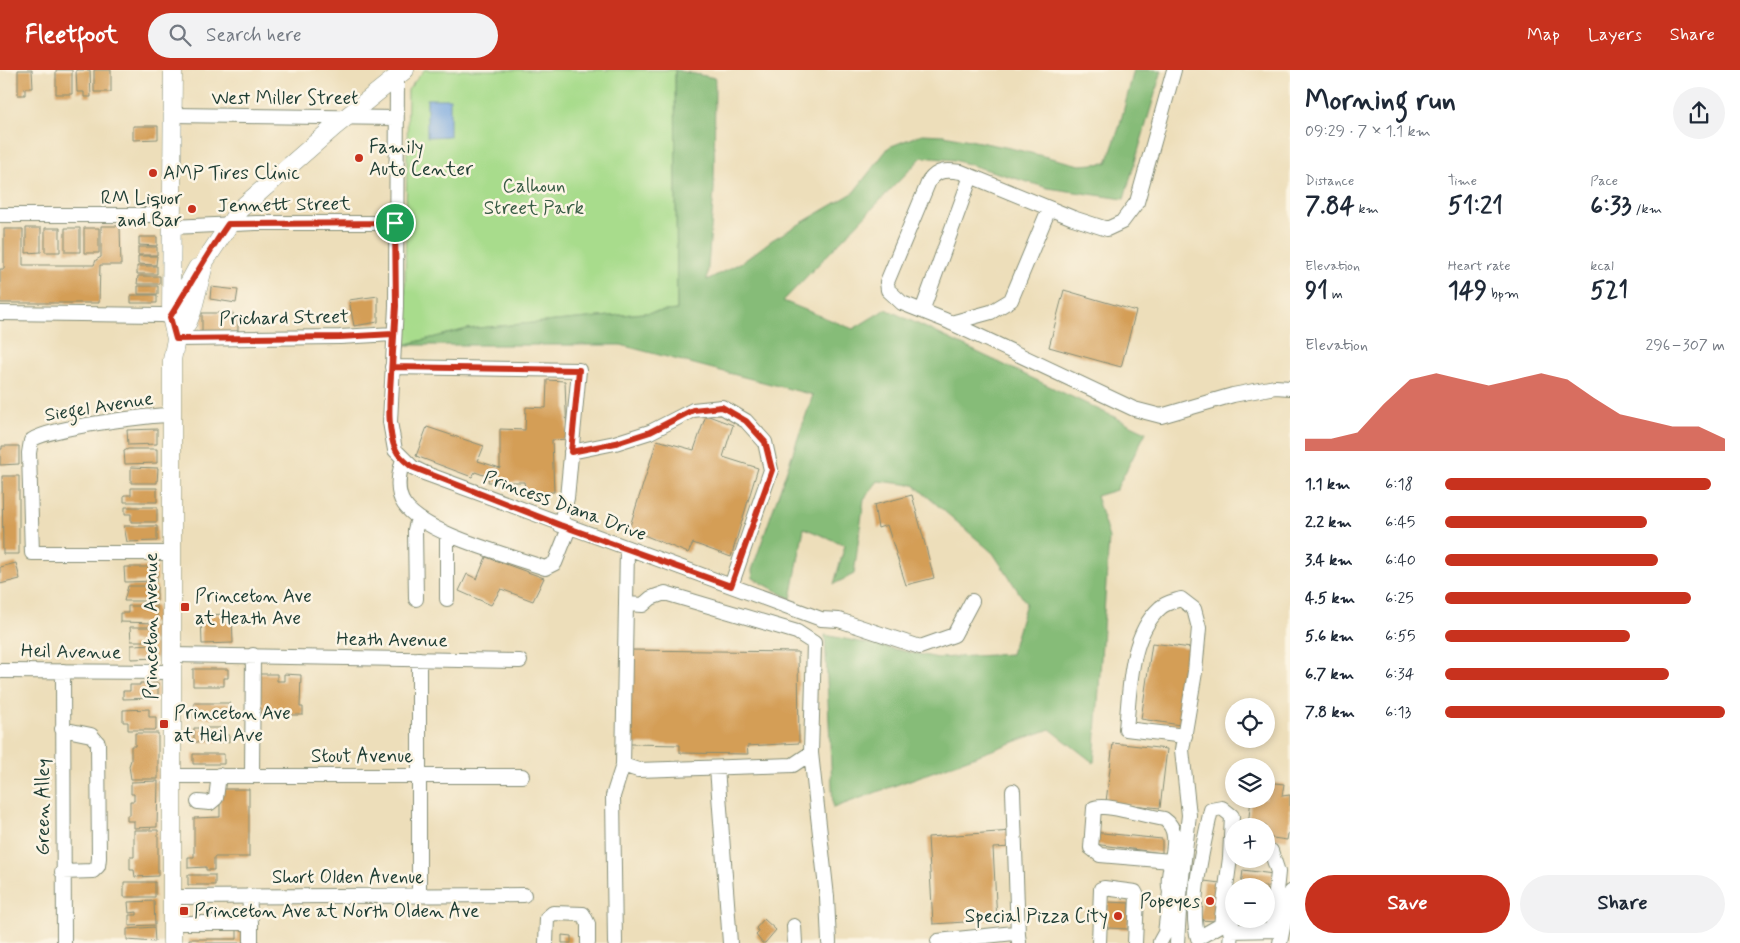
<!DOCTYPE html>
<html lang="en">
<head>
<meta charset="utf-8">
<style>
	:root { --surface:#fff; --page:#f2f2f3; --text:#1f2937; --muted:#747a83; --accent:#c8321e }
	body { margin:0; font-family:Mynerve,sans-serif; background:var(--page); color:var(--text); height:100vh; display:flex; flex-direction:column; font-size:19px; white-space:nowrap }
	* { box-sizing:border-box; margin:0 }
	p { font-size:16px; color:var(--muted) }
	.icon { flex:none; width:28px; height:28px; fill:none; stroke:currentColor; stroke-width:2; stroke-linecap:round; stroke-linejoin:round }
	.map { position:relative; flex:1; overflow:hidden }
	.details { display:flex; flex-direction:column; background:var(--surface); width:450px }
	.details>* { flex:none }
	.buttons { position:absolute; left:1225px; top:628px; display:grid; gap:10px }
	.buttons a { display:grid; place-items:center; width:50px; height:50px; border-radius:50%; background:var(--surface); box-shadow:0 2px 8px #0003; font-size:25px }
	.pin { position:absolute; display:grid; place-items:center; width:42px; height:42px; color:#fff; margin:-21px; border:2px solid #fff; border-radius:50%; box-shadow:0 1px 5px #0007 }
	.round { display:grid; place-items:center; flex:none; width:52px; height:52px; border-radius:26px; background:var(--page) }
	.overview { display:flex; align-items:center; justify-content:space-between; height:85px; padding:0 15px }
	h1 { font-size:28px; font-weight:700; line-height:38px }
	.metrics { display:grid; grid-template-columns:repeat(3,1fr); gap:8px; height:85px; padding:5px 15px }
	.metrics div { display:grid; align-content:center }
	.metrics b { font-size:25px; font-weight:700 }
	.metrics small { font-size:14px; font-weight:400 }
	.metrics p { font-size:14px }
	.chart { height:140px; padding:10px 15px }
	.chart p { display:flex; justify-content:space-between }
	.chart svg { width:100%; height:90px; margin-top:5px; fill:var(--accent); opacity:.7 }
	.action { display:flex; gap:10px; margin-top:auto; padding:10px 15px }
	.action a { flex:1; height:58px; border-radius:30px; background:var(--accent); color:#fff; font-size:20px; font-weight:700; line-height:58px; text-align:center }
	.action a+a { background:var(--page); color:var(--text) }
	ul { padding:0 15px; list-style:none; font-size:16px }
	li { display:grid; grid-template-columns:80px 60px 1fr; align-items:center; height:38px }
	li i { height:12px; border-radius:6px; background:var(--accent) }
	header { display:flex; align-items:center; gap:30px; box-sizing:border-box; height:70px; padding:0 25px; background:var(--accent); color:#fff }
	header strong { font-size:24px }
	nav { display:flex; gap:28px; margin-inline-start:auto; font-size:18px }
	.search { width:350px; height:45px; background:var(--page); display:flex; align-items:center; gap:12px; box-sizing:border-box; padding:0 18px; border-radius:28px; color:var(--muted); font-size:19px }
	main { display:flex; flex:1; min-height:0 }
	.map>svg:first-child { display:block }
	.green { fill:#a8dc8c; stroke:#648c60 }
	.forest { fill:#86bc78; stroke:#527c56 }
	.water { fill:#75a5df; stroke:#4a718a }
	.building { fill:#d49e57 }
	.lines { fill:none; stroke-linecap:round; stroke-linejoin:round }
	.minor-casing { stroke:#868e77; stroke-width:16 }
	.major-casing { stroke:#868e77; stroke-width:19 }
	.minor { stroke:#fff; stroke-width:14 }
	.major { stroke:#fff; stroke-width:18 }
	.route-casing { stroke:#fff; stroke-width:10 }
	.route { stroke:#c8321e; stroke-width:6 }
	.poi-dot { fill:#c8321e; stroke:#fcf5e5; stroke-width:2 }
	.labels { text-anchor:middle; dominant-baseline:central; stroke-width:5; stroke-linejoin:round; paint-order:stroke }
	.street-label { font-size:19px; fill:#1f3d34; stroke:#fcf5e5 }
	.poi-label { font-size:19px; fill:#1f3d34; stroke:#fcf5e5; text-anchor:start }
	.park-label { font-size:19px; fill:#3a5d46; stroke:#fcf5e5 }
</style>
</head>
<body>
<header>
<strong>Fleetfoot</strong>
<div class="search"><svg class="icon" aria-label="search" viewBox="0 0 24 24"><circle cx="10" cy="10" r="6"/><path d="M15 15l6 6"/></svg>Search here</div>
<nav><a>Map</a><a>Layers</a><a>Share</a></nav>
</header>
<main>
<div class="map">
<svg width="1290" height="873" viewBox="0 0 1290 873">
	<rect width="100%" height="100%" fill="#fcf5e5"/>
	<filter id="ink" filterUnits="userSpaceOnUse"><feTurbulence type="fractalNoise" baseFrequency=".02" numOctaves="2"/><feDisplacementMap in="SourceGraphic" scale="10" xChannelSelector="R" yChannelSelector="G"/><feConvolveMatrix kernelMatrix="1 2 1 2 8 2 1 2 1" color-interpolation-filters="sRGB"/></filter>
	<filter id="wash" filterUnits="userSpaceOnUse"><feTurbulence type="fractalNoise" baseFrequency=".0096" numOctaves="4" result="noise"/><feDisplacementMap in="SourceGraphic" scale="20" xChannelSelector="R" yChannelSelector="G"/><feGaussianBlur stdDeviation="1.12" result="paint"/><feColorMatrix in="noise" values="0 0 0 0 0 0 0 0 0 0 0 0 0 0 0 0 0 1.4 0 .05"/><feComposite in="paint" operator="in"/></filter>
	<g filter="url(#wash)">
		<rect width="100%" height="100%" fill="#eddeba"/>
		<!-- green -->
		<path class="green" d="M424,0H675L677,240L467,259L404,275L408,20Z"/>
		<!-- forest -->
		<path class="forest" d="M675,0L715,8L714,119L707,210L744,191L772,170L853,123L889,77L922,64L944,65L1010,78L1080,95L1107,93L1119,58L1134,0H1162L1124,129L1048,118L954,90L922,87L783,231L853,259L886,239L1146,362L1116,420L1096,426L1109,468L1094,693L1050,659L833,738L825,565L938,588L1011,584L1026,533L993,483L914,415L878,411L864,429L854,504L834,514L845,475L804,458L791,529L753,508L752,500L813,325L621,275H404L467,259L677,240Z"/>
		<!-- water -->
		<path class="water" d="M427,29H450V66L427,67Z"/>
		<g id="blocks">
			<!-- building -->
			<path class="building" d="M18,0H32L33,18H25V25H18Z
				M56,0H72V24H56Z
				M76,0H90L91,27H84V22H77Z
				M94,0H111V22H94Z
				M133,56H158V69L133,70Z
				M101,156H120L121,195H100L99,233H0V199H4V159H23V195H94L96,190L101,187Z
				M26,158H41V182L26,183Z
				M45,158H60V182H45Z
				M65,158H80V182H65Z
				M84,158H99V183H84Z
				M139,167H157V176L139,175Z
				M138,177H157V185H138Z
				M138,186H157L156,195L138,194Z
				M137,196H157V204H137Z
				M138,206H160V214H137Z
				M138,216H158V224H138Z
				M211,217L238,220L236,233L210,229Z
				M1064,220L1136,241L1121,297L1049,277Z
				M131,225H157V233H131Z
				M378,226V252L354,256L349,230Z
				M202,243H233V247H238V262L202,263Z
				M547,310L565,311L567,369L552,370L554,422L526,423L524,412H488L489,407L475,402L472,407L416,386L427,357L484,376L478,391L500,398V359L525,360L526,337L546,338Z
				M706,345L733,355L723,387L758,398L731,487L693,473L688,483L629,459L657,370L694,380Z
				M157,359V374L128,375L127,360Z
				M2,376H19V394L0,395V379H2Z
				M128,379H157V393L125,394L124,381Z
				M131,397L158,398L157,413H131Z
				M2,406H19V484H3Z
				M131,418H157V432H124V425H131Z
				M912,425L934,508L906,515L887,455L878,458L874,435Z
				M125,437H157V452H131V444H125Z
				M124,456H157V471L127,472Z
				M486,487L544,508L533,531L501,519L491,535L459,521L467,504L477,509Z
				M16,493L20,509L0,514V497Z
				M124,497H157V511L125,512Z
				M128,516H157V531H124Z
				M128,536H157V553L120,552V543H128Z
				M232,544L233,573L202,574L201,545Z
				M130,557H158V571H131Z
				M1152,573L1191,578L1180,655L1141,649Z
				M158,574V588L131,589V575Z
				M630,580L798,582L799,673L747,676L748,684L680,683V675L630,674Z
				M193,599H228V608H224V616H193Z
				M254,604H277V611H284V604L301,605L300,637H303V645H254Z
				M140,613H158V628L123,629V621H130V615H140Z
				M194,633H230V641H226V648H194Z
				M149,639V647H156V660H128V652H123V640Z
				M194,658H223V665H229V672H194Z
				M135,663H158V709H131L129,696L131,690V676H135Z
				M1113,673L1167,679L1160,738L1106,732Z
				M193,684H224V694H193Z
				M158,711L157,757L134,758V751H127V745H130V731H134V724H131V712Z
				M1266,712L1284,714L1282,726L1290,725V753L1287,770L1266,767V756H1248L1251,729H1266Z
				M220,719H249V787H214V800H206V797L188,798V787H194V748L220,747Z
				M134,760H158V806L135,807L134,800H130V787H134Z
				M1012,761L1013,777L993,778L997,850L933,854L928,767Z
				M1093,762L1162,769V783L1094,774Z
				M1243,800L1273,804L1267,839L1266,816H1241Z
				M188,805H215V815H188Z
				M1204,811L1220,813L1216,851L1200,850Z
				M124,812H155V827H124Z
				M154,831L155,855L129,856V845H137V842L129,843L128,832Z
				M1108,832L1129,833L1128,859L1107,858Z
				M764,849L776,860L765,873H762L756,865L759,862L756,858Z
				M1238,849H1266L1265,851L1238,855Z
				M154,857L155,872L127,870V859Z
				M237,857H249V873H189V869H237Z
				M562,865L571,866V873H562Z"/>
		</g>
	</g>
	<g filter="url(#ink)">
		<use href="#blocks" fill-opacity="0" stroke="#868e77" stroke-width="1"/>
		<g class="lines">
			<!-- minor casing -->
			<g class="minor-casing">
				<path id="minor" d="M1174,0L1137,132L1122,152L1107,159L1073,148L961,102C947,100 938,99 929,111L887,212L888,220L902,233L945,250L1134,339L1161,346L1233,325L1275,317L1290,318
					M397,1L396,236L390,352L395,380L412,397L424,403L821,549L839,550L920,577L954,565L972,531
					M173,45L396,48
					M0,145H173
					M173,157L256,153H395
					M922,241L971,106
					M0,243L161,245L171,247
					M951,253L991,242L1011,230L1049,139
					M176,269L340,267L393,264
					M392,297L579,300L567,428L560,455
					M571,382L615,373L650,362L693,340L722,337L746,351L765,372L771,400L731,516
					M403,389C399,403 395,421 404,434C424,464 509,485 545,498L555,493L569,458
					M172,483H32L29,383L31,371C40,359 153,344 173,345
					M416,529L415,460L418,448
					M447,529V464
					M626,534L643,535L651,528L665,523L797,562L814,573L811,683L793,695L638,700L623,695L627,479
					M172,585L520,591
					M0,601L172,602
					M63,601L64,873
					M811,683L827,827L829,873
					M717,698L730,873
					M252,705L253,585
					M172,706H522
					M1013,721L1018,865
					M198,732L210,733L216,728L219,705
					M1222,738L1232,746L1230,788L1221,855L1198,868C1188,837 1204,773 1211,740Z
					M1266,780L1271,781L1278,802L1272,860
					M62,802L93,801L98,796L99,788L98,673L91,665L62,659
					M419,825V589
					M173,827L524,825
					M172,853H251L249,826
					M251,853V873
					M794,856L795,873
					M1230,861L1282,860
					M938,871L1014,863L1018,865L1019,872
					M1160,872L1165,863L1170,822C1163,801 1187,764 1164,749C1149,747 1105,733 1094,738L1091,778L1100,785L1171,791
					M546,873L547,848L553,843L583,844L588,854V873
					M615,873L613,726L623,695
					M1099,873L1101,819L1104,818L1135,822L1137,826L1135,873
					M1177,873L1180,825L1189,745L1182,680L1195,602L1199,558L1194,539L1181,529C1175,531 1165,533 1160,538C1129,566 1130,621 1126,659L1185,666
					M1230,873L1234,829
					M1280,873L1290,822"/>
			</g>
			<!-- major casing -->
			<g class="major-casing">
				<path id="major" d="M173,0L171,247L176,269
					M171,246L197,198
					M172,873V290L176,269L188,252L192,242L205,191L239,140L334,57L405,0"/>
			</g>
			<!-- minor -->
			<use href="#minor" class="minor"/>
			<!-- major -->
			<use href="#major" class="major"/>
		</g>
	</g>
	<g class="lines" filter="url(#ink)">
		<!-- route casing -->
		<g class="route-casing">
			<path id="route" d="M395,153L228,154C207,184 190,215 170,247L176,269L340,267L393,264L392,283C392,308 384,358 396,380C399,387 406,392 412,397L560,455L731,516L772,400L765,372L746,351L722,337L693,340L650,362L616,373L571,382L579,300L392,297L396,236L395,153"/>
		</g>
		<!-- route -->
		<use href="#route" class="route"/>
	</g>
	<!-- markers -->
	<g class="poi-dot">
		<circle cx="359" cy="88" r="5"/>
		<circle cx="153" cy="103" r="5"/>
		<circle cx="192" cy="139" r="5"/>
		<rect x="180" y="532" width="10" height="10" rx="2.5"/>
		<rect x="159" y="649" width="10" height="10" rx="2.5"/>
		<circle cx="1210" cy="831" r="5"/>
		<rect x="179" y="836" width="10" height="10" rx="2.5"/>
		<circle cx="1118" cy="846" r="5"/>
	</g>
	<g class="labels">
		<!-- street labels -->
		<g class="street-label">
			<text x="285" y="28">West Miller Street</text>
			<text transform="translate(284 135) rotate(-1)">Jennett Street</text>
			<text transform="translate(284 248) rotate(-1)">Prichard Street</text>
			<text transform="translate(99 337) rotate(-9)">Siegel Avenue</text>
			<text transform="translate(565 436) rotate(20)">Princess Diana Drive</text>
			<text transform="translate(151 556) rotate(-90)">Princeton Avenue</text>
			<text transform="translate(392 570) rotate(1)">Heath Avenue</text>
			<text transform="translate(71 582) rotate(1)">Heil Avenue</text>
			<text x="362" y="686">Stout Avenue</text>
			<text transform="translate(43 737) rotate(-90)">Green Alley</text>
			<text x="348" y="807">Short Olden Avenue</text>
		</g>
		<!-- poi labels -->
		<g class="poi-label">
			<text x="369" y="77">Family<tspan x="369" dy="22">Auto Center</tspan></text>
			<text x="163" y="103">AMP Tires Clinic</text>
			<text x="182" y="128" text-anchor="end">RM Liquor<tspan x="182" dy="22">and Bar</tspan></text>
			<text x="195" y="526">Princeton Ave<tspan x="195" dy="22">at Heath Ave</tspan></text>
			<text x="174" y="643">Princeton Ave<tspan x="174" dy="22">at Heil Ave</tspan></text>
			<text x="1200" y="831" text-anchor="end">Popeyes</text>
			<text x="194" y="841">Princeton Ave at North Olden Ave</text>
			<text x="1108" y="846" text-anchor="end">Special Pizza City</text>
		</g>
		<!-- park labels -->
		<g class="park-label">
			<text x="534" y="116">Calhoun<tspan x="534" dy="22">Street Park</tspan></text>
		</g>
	</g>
</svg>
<div class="buttons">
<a><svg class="icon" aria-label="locate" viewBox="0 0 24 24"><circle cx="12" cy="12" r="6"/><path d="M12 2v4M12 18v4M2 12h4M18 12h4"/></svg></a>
<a><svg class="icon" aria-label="layers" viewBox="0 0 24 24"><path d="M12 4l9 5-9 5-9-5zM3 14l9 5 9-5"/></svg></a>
<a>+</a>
<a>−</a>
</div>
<div class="pin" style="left:395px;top:153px;background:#1e9e55"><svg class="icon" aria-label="arrive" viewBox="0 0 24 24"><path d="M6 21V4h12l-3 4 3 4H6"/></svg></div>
</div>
<section class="details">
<div class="overview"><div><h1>Morning run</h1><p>09:29 · 7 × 1.1 km</p></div><a class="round"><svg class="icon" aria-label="share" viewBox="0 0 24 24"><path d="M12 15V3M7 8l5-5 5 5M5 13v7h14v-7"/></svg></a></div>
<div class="metrics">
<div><p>Distance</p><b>7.84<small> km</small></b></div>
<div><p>Time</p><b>51:21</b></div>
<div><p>Pace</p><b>6:33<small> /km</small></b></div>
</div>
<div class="metrics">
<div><p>Elevation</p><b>91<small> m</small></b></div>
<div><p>Heart rate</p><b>149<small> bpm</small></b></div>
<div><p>kcal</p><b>521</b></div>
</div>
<div class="chart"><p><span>Elevation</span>296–307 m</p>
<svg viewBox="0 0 160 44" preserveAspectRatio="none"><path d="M0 44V38L10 38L20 35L30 21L40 9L50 6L60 9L70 12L80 9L90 6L100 9L110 18L120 26L130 29L140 32L150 32L160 38V44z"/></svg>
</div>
<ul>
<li><b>1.1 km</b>6:18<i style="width:95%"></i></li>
<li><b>2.2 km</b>6:45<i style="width:72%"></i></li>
<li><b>3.4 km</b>6:40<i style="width:76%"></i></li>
<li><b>4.5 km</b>6:25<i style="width:88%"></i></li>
<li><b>5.6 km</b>6:55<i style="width:66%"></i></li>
<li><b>6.7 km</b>6:34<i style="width:80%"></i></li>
<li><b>7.8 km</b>6:13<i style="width:100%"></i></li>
</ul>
<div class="action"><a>Save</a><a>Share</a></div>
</section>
</main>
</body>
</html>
